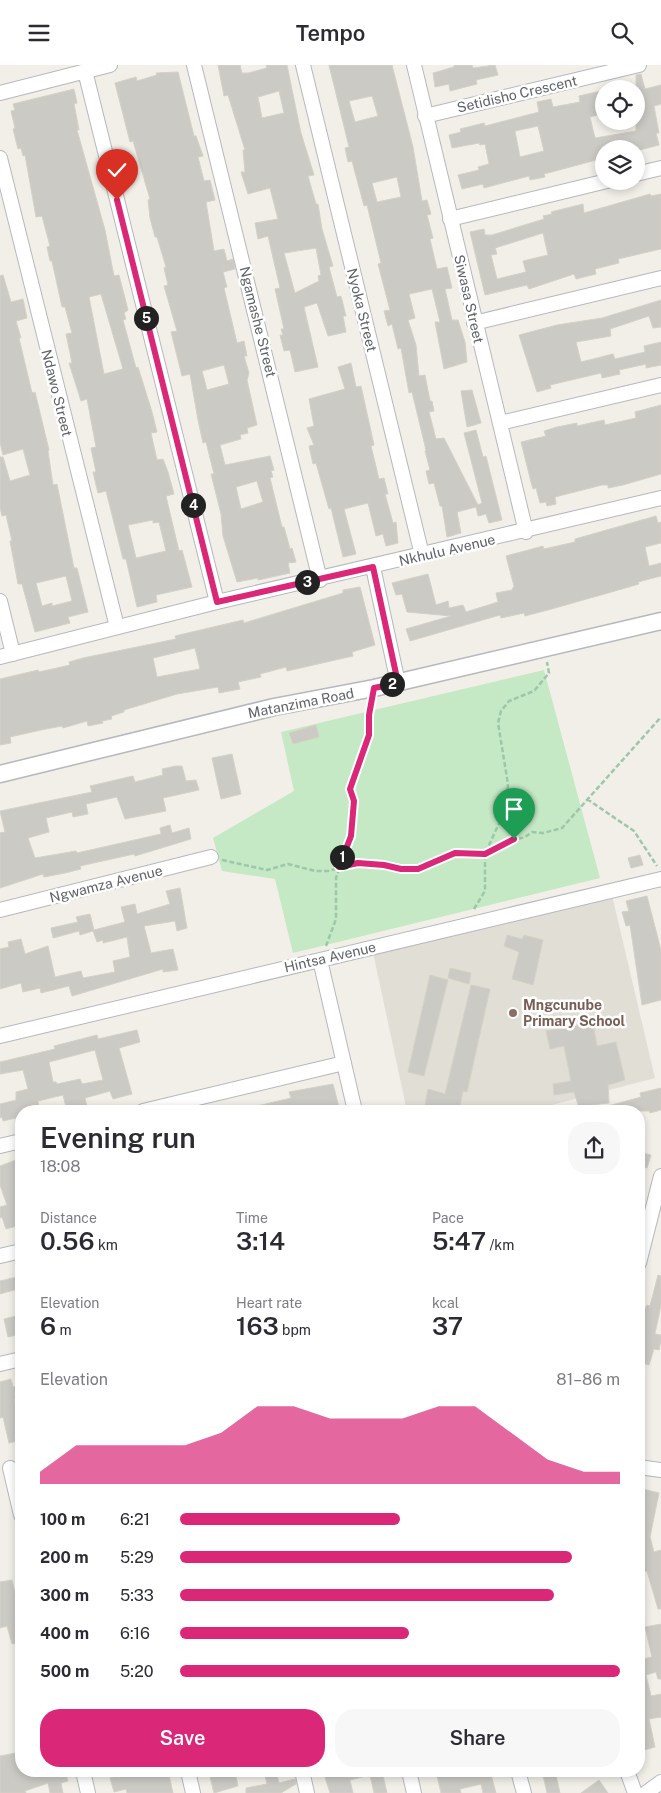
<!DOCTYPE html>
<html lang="en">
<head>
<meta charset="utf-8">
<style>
	:root { --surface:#fff; --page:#f7f7f7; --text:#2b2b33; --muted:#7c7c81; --accent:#db2777 }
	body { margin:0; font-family:"Public Sans",sans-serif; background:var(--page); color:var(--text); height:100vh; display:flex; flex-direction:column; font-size:19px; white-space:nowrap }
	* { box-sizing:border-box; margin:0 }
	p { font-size:16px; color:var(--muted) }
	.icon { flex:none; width:28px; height:28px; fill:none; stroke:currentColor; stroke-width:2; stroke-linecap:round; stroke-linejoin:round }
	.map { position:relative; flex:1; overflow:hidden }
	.side { position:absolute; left:15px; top:1040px; width:630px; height:672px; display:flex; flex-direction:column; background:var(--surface); border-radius:20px; box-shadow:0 2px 8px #0003 }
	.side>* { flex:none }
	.fabs { position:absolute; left:595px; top:15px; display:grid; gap:10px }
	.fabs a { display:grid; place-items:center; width:50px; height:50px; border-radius:50%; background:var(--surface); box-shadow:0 2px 8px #0003; font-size:25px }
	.pin { position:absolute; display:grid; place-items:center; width:42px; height:42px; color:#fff; margin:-51px -21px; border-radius:50% 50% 50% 0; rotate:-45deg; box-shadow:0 0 5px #0007 }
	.pin .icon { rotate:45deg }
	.km { position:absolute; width:25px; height:25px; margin:-12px; border-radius:50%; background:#222; color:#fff; font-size:14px; line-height:25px; text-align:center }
	.round { display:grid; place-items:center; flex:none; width:52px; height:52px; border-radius:20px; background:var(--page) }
	.summary { display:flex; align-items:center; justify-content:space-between; height:85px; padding:0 25px }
	h1 { font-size:28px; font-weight:600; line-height:38px }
	.stats { display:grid; grid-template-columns:repeat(3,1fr); gap:8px; height:85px; padding:5px 25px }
	.stats div { display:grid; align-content:center }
	.stats b { font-size:25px; font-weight:600 }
	.stats small { font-size:14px; font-weight:400 }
	.stats p { font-size:14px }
	.chart { height:140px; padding:10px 25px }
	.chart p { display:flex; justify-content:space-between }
	.chart svg { width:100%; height:90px; margin-top:5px; fill:var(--accent); opacity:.7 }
	.primary-button { display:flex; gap:10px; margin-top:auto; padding:10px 25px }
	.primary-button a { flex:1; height:58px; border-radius:20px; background:var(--accent); color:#fff; font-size:20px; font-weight:600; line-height:58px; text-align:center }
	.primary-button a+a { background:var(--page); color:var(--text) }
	ul { padding:0 25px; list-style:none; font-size:16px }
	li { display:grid; grid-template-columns:80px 60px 1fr; align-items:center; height:38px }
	li i { height:12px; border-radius:6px; background:var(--accent) }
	header { display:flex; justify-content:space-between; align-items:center; height:65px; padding:0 25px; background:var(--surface); font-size:22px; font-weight:600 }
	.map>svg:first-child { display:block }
	.education { fill:#e1ded6 }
	.green { fill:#c5e8c5 }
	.building { fill:#cccac5; stroke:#d6d1c6; fill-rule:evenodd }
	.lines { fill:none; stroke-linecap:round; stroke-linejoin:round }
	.minor-casing { stroke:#b5b8bc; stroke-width:16 }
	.tertiary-casing { stroke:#b5b8bc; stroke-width:19 }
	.path { stroke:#9cc7a9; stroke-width:2.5; stroke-dasharray:5 2.5; stroke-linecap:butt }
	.minor { stroke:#fff; stroke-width:14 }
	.tertiary { stroke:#fff; stroke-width:16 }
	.route-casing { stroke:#fff; stroke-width:10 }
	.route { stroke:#db2777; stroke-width:6 }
	.education-dot { fill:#8d6e63; stroke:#fff; stroke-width:2 }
	.labels { text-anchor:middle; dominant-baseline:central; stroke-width:5; stroke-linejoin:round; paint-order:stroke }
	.street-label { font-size:14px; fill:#5f6368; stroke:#fff }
	.education-label { font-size:14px; font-weight:bold; fill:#785e54; stroke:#fff; text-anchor:start }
</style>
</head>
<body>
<header><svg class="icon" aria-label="menu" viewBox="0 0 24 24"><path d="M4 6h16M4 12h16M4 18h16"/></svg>Tempo<svg class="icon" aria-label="search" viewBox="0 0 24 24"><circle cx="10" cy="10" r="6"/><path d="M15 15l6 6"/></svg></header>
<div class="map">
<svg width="661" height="1728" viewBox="0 0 661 1728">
	<rect width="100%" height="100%" fill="#f1efe8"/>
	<!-- education -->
	<path class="education" d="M611,826L655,1013L529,1046H407L372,883Z"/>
	<!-- green -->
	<path class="green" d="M544,605L600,813L293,888L275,814L222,806L213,773L294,726L281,667Z"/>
	<!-- building -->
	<path class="building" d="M218,0H240L242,8H248L267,3L266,0H287L301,68L314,110L308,111L316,139H318L322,164L333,201L329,202L337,232L341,231L346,251H343L346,267L328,271L317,238L304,242L318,302L295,307L290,285L284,286L280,270H283L281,264H284L275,224L280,223L268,171L258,174L255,158L278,154L270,123L248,129L241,107H245L243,85H245L228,30L224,31ZM279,26L284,48L262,53L258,32ZM316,183L321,210L318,211L319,216L295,228L284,188Z
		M329,0H392L413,82L422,136L427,135L431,149L427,150L433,173L430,174L437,204L447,202L452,223L445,224L452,255H458L465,277L467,297L444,304L435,257H440L432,224L409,229L415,253L408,255L416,280L419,311L425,310L430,336H432L434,346L429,347L436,374L444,373L478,440L482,438L464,368L476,365L483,392L486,391L502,455L489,458L486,449L478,451L476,442L457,447L461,468L447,472L442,441H440L434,418L429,419L426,406L430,405L425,386L426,385L412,327L409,328L401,283L398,284L392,259L388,261L384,246L390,245L378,199L381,198L367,140L364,141L352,96L348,97L345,83L349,82ZM372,31L378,51L355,57L349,36ZM397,112L401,132L377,137L372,118Z
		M454,0H472L473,3L495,0L498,10L476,15L477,19L450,26L449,19L435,22L433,8L454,2Z
		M178,7L194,71H196L203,91L198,92L204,116L210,115L215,135L206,137L214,186L224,184L227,196L233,194L235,204L223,207L227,222L224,223L237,278L244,276L247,291H244L249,308L247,315L257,360L247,363L248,368L240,370L241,374L220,380L225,400L270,391L274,405L271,406L273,412L270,413L282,462H284L290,484L292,483L296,497L288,498L290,508L258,515V513L237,517L223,471L221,449L211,409H214L206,377L203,378L198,355L190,309L182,311L171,267L177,266L164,221L168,220L164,203L166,202L157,172H155L150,153L148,135L150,134L133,76L130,77L115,18L136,12L137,16L157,10L156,8ZM224,300L229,319L207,325L202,306ZM257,416L263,437L241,444L236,422Z
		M641,9L645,24L661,20V39L654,41L659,68H656L659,80L636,86L604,84V93L544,109L545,112L530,115L529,111L484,123L483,119L462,124L458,110L479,105L478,102L489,99L485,79L480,80L479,78L452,83L449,70L461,67L460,64L484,58L485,61L539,47L537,37L551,34L553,42L580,37L579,31L601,26L604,48L590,52L595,73L636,66V10ZM538,61L544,86L520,92L515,66Z
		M74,24L77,38L74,39L79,65H77L105,165L114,211L119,210L128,245L124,248L126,254L123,255L136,303L138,302L152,347L157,367L151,368L157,395L163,394L168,407L174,429L166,431L179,486L182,485L192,522L156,530L157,537L137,542L126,494H123L106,426L98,428L96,420L93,407H96L91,383L96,382L87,334L81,336L69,298H72L66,269L72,268L65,242H62L52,196H50L47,182L50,181L42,151L36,152L25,90L23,91L21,83L18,84L13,64L15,63L11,46L15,45L13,39ZM101,229L123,304L104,309L89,232ZM153,455V458L159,457L166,486L136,493L128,460Z
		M650,129L651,131L661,129V184L618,194L619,198L595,204L596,209L576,214L574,209L529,224L527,220L485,230L470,167L484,164L485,170H492L544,154L543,151L552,149L551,147L583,139L584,148ZM543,168L548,190L523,196L526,207L497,214L491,190L497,189L495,183Z
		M3,210L11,237L23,234L27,253L16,256L21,273H19L32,328L35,327L49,385L48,386L53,420L57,419L74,503H77L88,547L68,552L70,558L35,567L22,519H18L10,476H12L6,450L2,451L0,443V392H3L10,416L30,410L23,384L3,390L0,378V211ZM66,511L72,536L52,541V538L42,541L36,518Z
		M661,235V262L653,263L649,251L610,264L611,271L576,277L581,297L613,289L615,294L645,287L644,281L661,277V300L646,303V299L619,305L620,309L602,313L601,308L550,320L551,323L537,327L519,270L557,260L602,253Z
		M351,298L356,322L361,321L374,380L371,381L379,414L384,413L388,429H385L393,458L396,457L398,478L386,481L383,469L376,471L368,438L344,444L356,489L343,492L331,443L329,444L316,398L313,399L309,381L314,380L307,363L314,361L309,334L345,324L338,302Z
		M472,325L481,358L467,362L461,326Z
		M661,340V409L623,420L608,423V420H602L555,432L556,439L547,441L546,437L540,438L536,423L533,424L531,417L521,377L546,371L544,366L557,362L577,358V361L604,355L605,360L636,353L635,347Z
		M656,451L658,458L661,457V478L645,482L649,501L661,498V511L638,517L639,519L629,522L548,545L525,551L524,548L501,553L500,550L410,576L406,564L451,551L407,547L402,529L396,530L392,518L428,509L436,540L448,536L449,543L463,540L466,547L498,537L496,528L512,525L514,521L506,491L543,481L544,484L575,477V474Z
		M360,522L375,580L352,587L353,591L287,606L286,602L260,609L261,612L238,617L240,624L219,628L218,622L177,629L124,645V647L111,651L112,654L102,656L103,658L88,661L87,656L63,663L62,661L41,665L10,672L11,678L0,680V614L38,605L39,607L70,600L69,597L83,593L176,574L175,571L243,555L244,558L343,528V525ZM195,583L200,604L157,612L153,593Z
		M316,660L319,672L293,679L289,668Z
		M232,689L241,729L221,734L212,693Z
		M176,701H182L186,716L196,715L199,725L163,733L166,746L125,754L117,732L86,739L88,749L73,752L72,747L46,753L49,767L28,773L35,793L76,786L77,788L161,769L160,763L170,760L172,768L189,763L191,774L135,791L134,789L80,801L81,804L65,808L44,812L43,809L0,823V768L5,767L0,746L92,727L90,721L133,711L135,717L163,710L162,704Z
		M640,790L643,800L631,803L628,793Z
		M180,823L187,863L177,866L175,856L144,861L151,888L173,884L178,905L163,907V904L72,931L69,921L41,928L40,923L23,927L21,918L0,924V884L9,882L8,877L21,874L25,889L48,881L55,912L81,906L83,913L115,907L113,896L130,892L127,872L103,878V875L97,877L93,866L80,870L79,866L53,873L51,863L78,857L76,852L90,849L94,865L125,857L121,842L135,839L137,849L170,839L166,826Z
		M647,831L661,885V935L642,940L630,860L626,861L622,847L629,846L626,836Z
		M507,870L522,874L524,870L543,875L533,920L512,914L519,887L504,881Z
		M450,903L471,908L469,919L448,913Z
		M430,910L448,915L424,1011L408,1007Z
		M471,920L490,924L467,1027L463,1026L459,1046H424L428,1024L445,1029Z
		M593,958L597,981L616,977L625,1015L608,1020L609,1038L591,1040L592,1046H580L574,1027L554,1030L553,1019L571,1016L564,981L550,984L546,966Z
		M137,965L140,977L119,983L132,1029L113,1034L110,1026L85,1033L87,1042L67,1046L63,1030L38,1036L39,1043L21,1046L19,1048L20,1052L3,1056L2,1052L0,1053V1039L16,1035V1027L28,1024L23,1005L0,1009V997L55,984L54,981L97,970L98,974ZM95,985L103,1015L82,1019L80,1014L57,1019L56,1017H53L49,997Z
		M333,1019L340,1046H317L316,1042L300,1046H253V1042L291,1033L289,1027Z
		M661,1023V1045L650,1048L649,1046H601V1043L641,1032L640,1028Z
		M639,1087L651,1090L647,1103L639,1100Z
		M21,1093V1145L17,1149L20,1160L6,1164L2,1152L0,1153V1142L7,1140L0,1120V1101Z
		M658,1210L661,1211V1240L655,1269L661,1270V1276L659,1285L654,1284L649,1300L639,1297L642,1278L639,1277V1269L644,1246L647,1240L650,1241Z
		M21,1211V1223L0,1229V1216Z
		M21,1250V1269L8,1272L4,1254Z
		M11,1314L13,1322L21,1320V1333L14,1334L21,1365V1375L9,1378L3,1352L0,1353V1317Z
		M639,1423L659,1428L650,1472L654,1487L661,1485V1544H658L647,1506L643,1507L639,1489Z
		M12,1515L21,1555V1577L12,1579L7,1561L0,1563V1517Z
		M661,1559V1614H658L656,1607L646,1610L651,1631L661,1629V1652L649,1654L655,1682L641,1686L639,1673V1595L652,1592L645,1562Z
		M16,1688L21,1706H65L68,1716L61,1718L63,1728H50L48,1718L25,1726L26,1728H0V1691Z
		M134,1706H168L173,1728H127L126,1724L114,1727L110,1713Z
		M215,1706H235L238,1721L214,1728L209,1708Z
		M264,1706H276L279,1718L295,1714L296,1719L281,1728H246V1723L267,1719Z
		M323,1706H382L387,1728H374L370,1710L350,1715L353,1728H330Z
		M436,1706H490L496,1728H483L481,1719L460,1724L461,1728H441Z
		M542,1706H555L560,1728H547Z
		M599,1715L608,1728H581Z"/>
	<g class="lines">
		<!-- minor casing -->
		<g class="minor-casing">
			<path id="minor" d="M194,0L320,515
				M303,0L422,490
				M414,0L526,467
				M85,6L217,537
				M0,28L110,0
				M425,51L639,0
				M0,93L117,562
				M636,109L661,103
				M450,154L607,116
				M474,258L661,213
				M500,358L661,320
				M373,502L398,618
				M0,536L13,589
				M0,592L217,537L661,433
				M0,845L211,792
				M320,895L355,1046
				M0,971L661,814
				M143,1046L344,998
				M0,1081L21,1076
				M0,1191L21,1186
				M639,1198L661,1111
				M0,1299L21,1294
				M639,1402L661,1405
				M10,1403L21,1450
				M83,1706L88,1728
				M188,1706L193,1728
				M302,1706L307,1728
				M409,1706L414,1728
				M518,1706L524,1728
				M627,1706L635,1728
				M646,1728L661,1717"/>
		</g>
		<!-- tertiary casing -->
		<g class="tertiary-casing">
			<path id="tertiary" d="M0,709L274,642L374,623L661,556"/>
		</g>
		<!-- path -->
		<path class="path" d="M587,734L634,766L657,801
			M222,795L267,805L288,799L315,806H328L358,798L384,800L401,804H418L455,788L485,789L514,775L525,772L532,767L543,768L562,763L661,652
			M474,844L485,826V789L506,743L508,719L498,658L501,646L509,636L534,626L549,608L547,597
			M326,881L336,854V813L351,771L354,736L350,724L369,669L372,637"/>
		<!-- minor -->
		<use href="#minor" class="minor"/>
		<!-- tertiary -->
		<use href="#tertiary" class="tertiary"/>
	</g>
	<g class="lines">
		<!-- route casing -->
		<g class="route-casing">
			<path id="route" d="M117,135L217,537L373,502L398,618L374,623L369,650V670L350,724L354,736L351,771L339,802L358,798L384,800L401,804H418L455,788L485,789L514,774"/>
		</g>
		<!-- route -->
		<use href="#route" class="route"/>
	</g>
	<!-- markers -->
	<circle class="education-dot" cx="513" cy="948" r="5"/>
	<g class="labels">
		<!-- street labels -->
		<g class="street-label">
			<text transform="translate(517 29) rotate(-13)">Setidisho Crescent</text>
			<text transform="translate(469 234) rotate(77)">Siwasa Street</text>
			<text transform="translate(362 245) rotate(76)">Nyoka Street</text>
			<text transform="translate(258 257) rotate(76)">Ngamashe Street</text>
			<text transform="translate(57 328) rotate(76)">Ndawo Street</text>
			<text transform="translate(447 485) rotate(-13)">Nkhulu Avenue</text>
			<text transform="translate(301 638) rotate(-11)">Matanzima Road</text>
			<text transform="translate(106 819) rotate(-14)">Ngwamza Avenue</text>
			<text transform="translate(330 892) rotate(-13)">Hintsa Avenue</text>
		</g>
		<!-- education labels -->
		<g class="education-label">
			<text x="523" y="940">Mngcunube<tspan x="523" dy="16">Primary School</tspan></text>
		</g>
	</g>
</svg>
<div class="fabs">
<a><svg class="icon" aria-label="locate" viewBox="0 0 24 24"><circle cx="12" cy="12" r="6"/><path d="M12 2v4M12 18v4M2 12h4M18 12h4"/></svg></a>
<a><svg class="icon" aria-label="layers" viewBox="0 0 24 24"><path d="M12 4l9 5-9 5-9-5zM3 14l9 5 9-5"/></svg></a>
</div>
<div class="pin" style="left:514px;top:774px;background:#1e9e55"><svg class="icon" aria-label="arrive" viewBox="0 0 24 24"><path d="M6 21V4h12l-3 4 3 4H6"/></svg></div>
<div class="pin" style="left:117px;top:135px;background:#d93025"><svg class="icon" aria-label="check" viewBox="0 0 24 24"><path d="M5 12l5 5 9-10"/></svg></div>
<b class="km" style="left:342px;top:792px">1</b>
<b class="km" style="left:392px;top:619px">2</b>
<b class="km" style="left:307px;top:517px">3</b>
<b class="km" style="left:193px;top:440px">4</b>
<b class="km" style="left:146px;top:253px">5</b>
<section class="side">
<div class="summary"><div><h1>Evening run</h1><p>18:08</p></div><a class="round"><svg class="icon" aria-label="share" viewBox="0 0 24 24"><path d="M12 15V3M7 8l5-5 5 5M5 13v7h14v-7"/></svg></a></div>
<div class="stats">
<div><p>Distance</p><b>0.56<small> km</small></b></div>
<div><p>Time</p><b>3:14</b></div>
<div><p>Pace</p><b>5:47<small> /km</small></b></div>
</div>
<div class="stats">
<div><p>Elevation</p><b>6<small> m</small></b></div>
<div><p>Heart rate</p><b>163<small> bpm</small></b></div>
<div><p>kcal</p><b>37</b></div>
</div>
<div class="chart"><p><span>Elevation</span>81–86 m</p>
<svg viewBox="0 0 160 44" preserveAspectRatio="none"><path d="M0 44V38L10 25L20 25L30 25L40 25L50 19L60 6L70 6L80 12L90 12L100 12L110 6L120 6L130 19L140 32L150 38L160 38V44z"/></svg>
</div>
<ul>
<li><b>100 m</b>6:21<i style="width:50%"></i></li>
<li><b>200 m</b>5:29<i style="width:89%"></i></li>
<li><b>300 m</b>5:33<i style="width:85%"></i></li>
<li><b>400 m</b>6:16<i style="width:52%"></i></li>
<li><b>500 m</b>5:20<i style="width:100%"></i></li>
</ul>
<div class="primary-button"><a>Save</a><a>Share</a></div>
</section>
</div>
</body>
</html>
